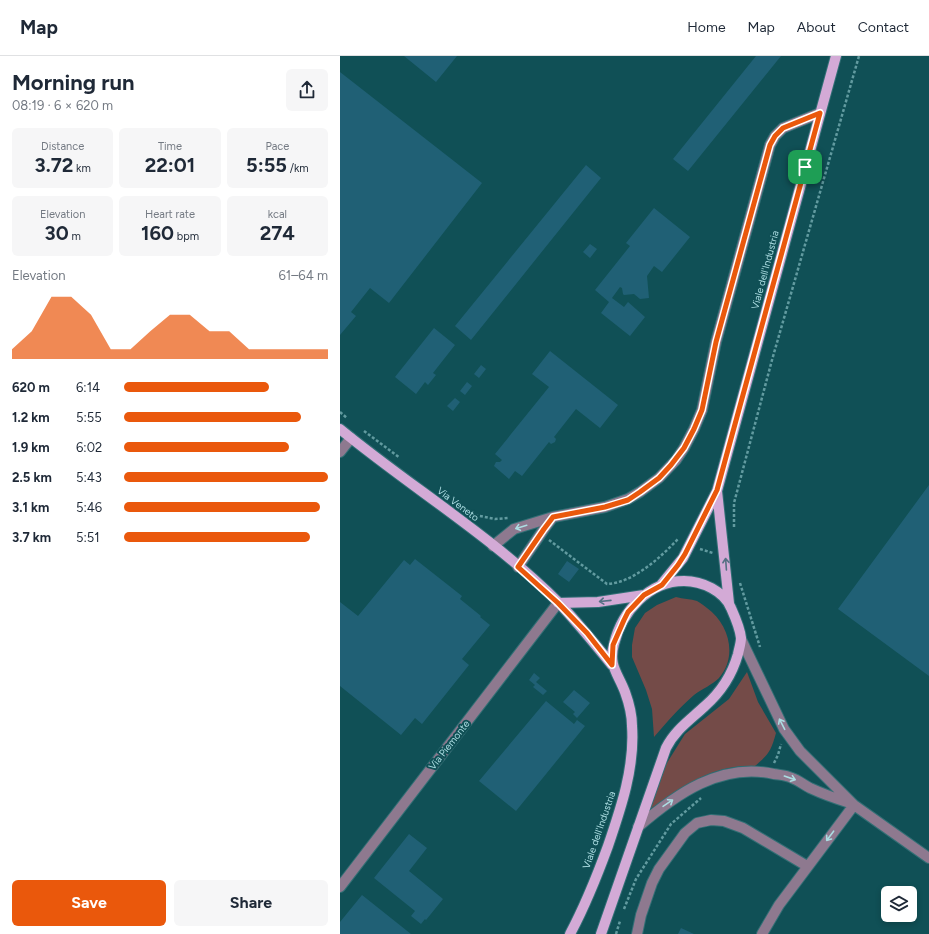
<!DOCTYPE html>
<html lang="en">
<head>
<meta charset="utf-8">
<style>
	:root { --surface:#fff; --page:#f6f6f7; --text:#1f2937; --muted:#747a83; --line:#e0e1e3; --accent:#ea580c }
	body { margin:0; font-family:Figtree,sans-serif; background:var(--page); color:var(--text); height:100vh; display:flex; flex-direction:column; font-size:15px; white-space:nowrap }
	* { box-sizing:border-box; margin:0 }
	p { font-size:13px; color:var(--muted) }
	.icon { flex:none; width:22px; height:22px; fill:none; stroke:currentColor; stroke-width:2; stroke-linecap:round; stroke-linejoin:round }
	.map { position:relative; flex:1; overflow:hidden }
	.drawer { display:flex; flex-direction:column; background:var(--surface); width:340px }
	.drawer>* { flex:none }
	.tools { position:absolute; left:541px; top:830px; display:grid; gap:8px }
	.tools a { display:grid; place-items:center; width:36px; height:36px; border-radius:6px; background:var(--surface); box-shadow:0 2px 6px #0003; font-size:20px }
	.pin { position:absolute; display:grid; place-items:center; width:34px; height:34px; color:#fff; margin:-17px; border-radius:8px; box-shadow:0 2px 6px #0006 }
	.round { display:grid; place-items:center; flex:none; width:42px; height:42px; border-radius:6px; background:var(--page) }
	.head { display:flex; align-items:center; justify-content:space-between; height:68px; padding:0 12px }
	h1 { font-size:22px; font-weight:700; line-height:30px }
	.metrics { display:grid; grid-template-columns:repeat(3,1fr); gap:6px; height:68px; padding:4px 12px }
	.metrics div { display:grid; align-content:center; border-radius:6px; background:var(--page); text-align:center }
	.metrics b { font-size:20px; font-weight:700 }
	.metrics small { font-size:11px; font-weight:400 }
	.metrics p { font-size:11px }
	.chart { height:112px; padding:8px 12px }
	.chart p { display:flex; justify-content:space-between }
	.chart svg { width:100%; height:72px; margin-top:4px; fill:var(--accent); opacity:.7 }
	.button { display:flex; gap:8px; margin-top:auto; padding:8px 12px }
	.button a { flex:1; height:46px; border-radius:6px; background:var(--accent); color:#fff; font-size:16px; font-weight:700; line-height:46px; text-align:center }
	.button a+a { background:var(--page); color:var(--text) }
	ul { padding:0 12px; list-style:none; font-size:13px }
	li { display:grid; grid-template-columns:64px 48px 1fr; align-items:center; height:30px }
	li i { height:10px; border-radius:5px; background:var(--accent) }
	header { display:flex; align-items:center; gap:24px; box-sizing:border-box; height:56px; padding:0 20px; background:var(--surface); border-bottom:1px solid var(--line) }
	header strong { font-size:19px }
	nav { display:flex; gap:22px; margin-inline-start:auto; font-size:14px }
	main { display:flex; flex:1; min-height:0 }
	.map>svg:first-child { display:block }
	.green { fill:#744b48 }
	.building { fill:#206075 }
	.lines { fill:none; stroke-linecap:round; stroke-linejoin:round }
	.minor-casing { stroke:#326f75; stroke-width:12 }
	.major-casing { stroke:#326f75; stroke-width:12 }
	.path { stroke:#629ba0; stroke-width:2.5; stroke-dasharray:3 2; stroke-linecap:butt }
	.minor { stroke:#8e798f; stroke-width:10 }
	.major { stroke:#d3aad6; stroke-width:10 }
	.oneway { stroke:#acdde2 }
	.oneway2 { stroke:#547083 }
	.route-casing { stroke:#fff; stroke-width:8 }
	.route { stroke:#ea580c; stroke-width:5 }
	.labels { text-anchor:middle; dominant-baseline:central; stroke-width:4; stroke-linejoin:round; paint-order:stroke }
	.street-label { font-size:10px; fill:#acdde2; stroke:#105056 }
</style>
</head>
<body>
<header>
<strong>Map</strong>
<nav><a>Home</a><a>Map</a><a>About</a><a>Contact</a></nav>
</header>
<main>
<section class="drawer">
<div class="head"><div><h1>Morning run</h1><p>08:19 · 6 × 620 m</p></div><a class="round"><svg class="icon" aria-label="share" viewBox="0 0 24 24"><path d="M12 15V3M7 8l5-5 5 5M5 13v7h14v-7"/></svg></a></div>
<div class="metrics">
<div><p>Distance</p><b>3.72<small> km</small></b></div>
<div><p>Time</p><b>22:01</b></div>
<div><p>Pace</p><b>5:55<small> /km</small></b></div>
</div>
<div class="metrics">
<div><p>Elevation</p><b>30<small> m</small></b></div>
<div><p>Heart rate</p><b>160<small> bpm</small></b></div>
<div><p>kcal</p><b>274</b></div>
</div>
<div class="chart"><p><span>Elevation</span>61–64 m</p>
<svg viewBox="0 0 160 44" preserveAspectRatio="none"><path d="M0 44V38L10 27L20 6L30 6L40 17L50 38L60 38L70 27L80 17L90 17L100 27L110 27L120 38L130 38L140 38L150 38L160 38V44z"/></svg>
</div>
<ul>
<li><b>620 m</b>6:14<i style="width:71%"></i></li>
<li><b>1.2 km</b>5:55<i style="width:87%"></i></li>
<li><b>1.9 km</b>6:02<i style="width:81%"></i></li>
<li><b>2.5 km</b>5:43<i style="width:100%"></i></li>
<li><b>3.1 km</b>5:46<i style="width:96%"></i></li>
<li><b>3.7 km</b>5:51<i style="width:91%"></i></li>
</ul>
<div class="button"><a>Save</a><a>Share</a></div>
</section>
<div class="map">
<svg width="589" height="878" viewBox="0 0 589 878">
	<rect width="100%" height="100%" fill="#105056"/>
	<!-- green -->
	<path class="green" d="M336,541C343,543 351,543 357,545C361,547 364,550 367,552C389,568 398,600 379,622C372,629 362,633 354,639C339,652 327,666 314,681L312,653L306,634L292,601V589L295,572L305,557L317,549Z
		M407,616L418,646L436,677C431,695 429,698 415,710C371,708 344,731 310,753L325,710L345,678L389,643Z"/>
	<!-- building -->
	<path class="building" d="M64,0H117L96,26Z
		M416,0H441L348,115L333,103Z
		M0,16L142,127L49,247L30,232L11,256L16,260L0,279Z
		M246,109L261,122L131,284L115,270Z
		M314,152L350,181L322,216L314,210L307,220L309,242L300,243L294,238L284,239L283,238L282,232L280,231L272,242L284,251L288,246L305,261L290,280L261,257L269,246L255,234L290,190L286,187Z
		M250,188L257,193L250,202L243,196Z
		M94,272L115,289L93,317L96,319L88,329L85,326L76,338L55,321Z
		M210,295L278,349L260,372L236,353L214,381L216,383L215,386L211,388L209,386L182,420L175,415L169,423L154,410L156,406H160L162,404L155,398L209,331L192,318Z
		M141,309L146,313L139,322L134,318Z
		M127,326L132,330L125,339L120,335Z
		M115,342L120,346L113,355L107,350Z
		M589,429V620L498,553Z
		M75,503L122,540L120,543L141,560L140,561L150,569L122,603L129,609L82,668L75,662L61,679L0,630V546L18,560L64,504L70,509Z
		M227,505L239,513L229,526L218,518Z
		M194,617L200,622L196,626L207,635L203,639L193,631L195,629L189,624Z
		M234,634L250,647L237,662L233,658L235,656L223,646Z
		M206,645L234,668L237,664L245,670L176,755L139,725Z
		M69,778L87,792L69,815L103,843L86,864L85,863L81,868L71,860L75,855L34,822Z
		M22,839L71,878H0V866Z
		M341,872L354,878H338Z"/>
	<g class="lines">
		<!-- minor casing -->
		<g class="minor-casing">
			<path id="minor" d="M0,396L11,382
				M153,490L174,473L213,461L265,451L288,443L300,436L319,422L336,404L344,392L354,373L362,354L376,286L430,89L435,80L443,72L480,57
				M178,511L204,473L213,461
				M401,583L444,673L460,695L514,749L589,802
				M298,771C336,738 381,706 434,718C440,719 446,719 452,722C458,724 464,729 470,732C483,738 497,743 510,747
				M0,831L218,547
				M297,878L301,859L312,827L319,813L345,777L357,767L371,764L384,765L403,772L467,810
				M422,878L439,849L514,749"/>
		</g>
		<!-- major casing -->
		<g class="major-casing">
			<path id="major" d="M0,373C72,432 153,481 219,547C238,567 255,588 272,609
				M377,435L389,547
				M321,529L343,502L377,435L496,0
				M218,547L258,546L304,539
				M230,878C245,850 257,820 268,790C281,752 295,711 292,670C292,658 289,647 285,636C278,617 268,610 274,588C282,555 309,525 344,525C362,525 384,535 391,552C395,561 400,572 401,582C401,587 399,593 398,598C392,619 381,636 365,650C350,664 335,674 326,692L261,878"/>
		</g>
		<!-- path -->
		<path class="path" d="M0,356L7,362
			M24,375L60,402
			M135,459L155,463L168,462
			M394,471V447L432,304L519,0
			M209,484L267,528C293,527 321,501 338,483
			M360,493L373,497
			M400,527L420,591
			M434,707L438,699L441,688
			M284,853L296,823L331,768L361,742
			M276,878L280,865"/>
		<!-- minor -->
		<use href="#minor" class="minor"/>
		<!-- major -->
		<use href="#major" class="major"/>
	</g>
	<!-- one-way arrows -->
	<defs><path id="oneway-shaft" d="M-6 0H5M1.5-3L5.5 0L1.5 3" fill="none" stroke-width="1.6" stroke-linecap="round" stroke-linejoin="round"/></defs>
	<g class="oneway">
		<use href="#oneway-shaft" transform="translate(181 471) rotate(163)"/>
		<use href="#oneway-shaft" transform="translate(442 668) rotate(-117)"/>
		<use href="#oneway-shaft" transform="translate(450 722) rotate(19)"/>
		<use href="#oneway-shaft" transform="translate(328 747) rotate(-34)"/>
		<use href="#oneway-shaft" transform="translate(490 780) rotate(127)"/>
	</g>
	<g class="oneway2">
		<use href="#oneway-shaft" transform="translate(386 508) rotate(-94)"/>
		<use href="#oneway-shaft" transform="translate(265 545) rotate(174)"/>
	</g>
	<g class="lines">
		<!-- route casing -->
		<g class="route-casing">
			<path id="route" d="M480,57L377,434L345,498L338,509L322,529L304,539L288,556L284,564L273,589L272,609L247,577L218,547L178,511L204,473L213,461L265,451L288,444L300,436L319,422L331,409L344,392L354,373L362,354L376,286L430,89L435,80L443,72Z"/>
		</g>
		<!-- route -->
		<use href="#route" class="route"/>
	</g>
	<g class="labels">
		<!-- street labels -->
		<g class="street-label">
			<text transform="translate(425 214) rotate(-75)">Viale dell'Industria</text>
			<text transform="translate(118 448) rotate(37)">Via Veneto</text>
			<text transform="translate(109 689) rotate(-52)">Via Piemonte</text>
			<text transform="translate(259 774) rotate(-71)">Viale dell'Industria</text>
		</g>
	</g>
</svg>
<div class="tools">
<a><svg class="icon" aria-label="layers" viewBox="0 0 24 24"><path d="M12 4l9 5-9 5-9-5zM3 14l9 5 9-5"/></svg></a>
</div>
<div class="pin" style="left:465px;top:111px;background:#1e9e55"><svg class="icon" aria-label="arrive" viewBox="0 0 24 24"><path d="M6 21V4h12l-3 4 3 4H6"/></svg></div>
</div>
</main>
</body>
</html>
